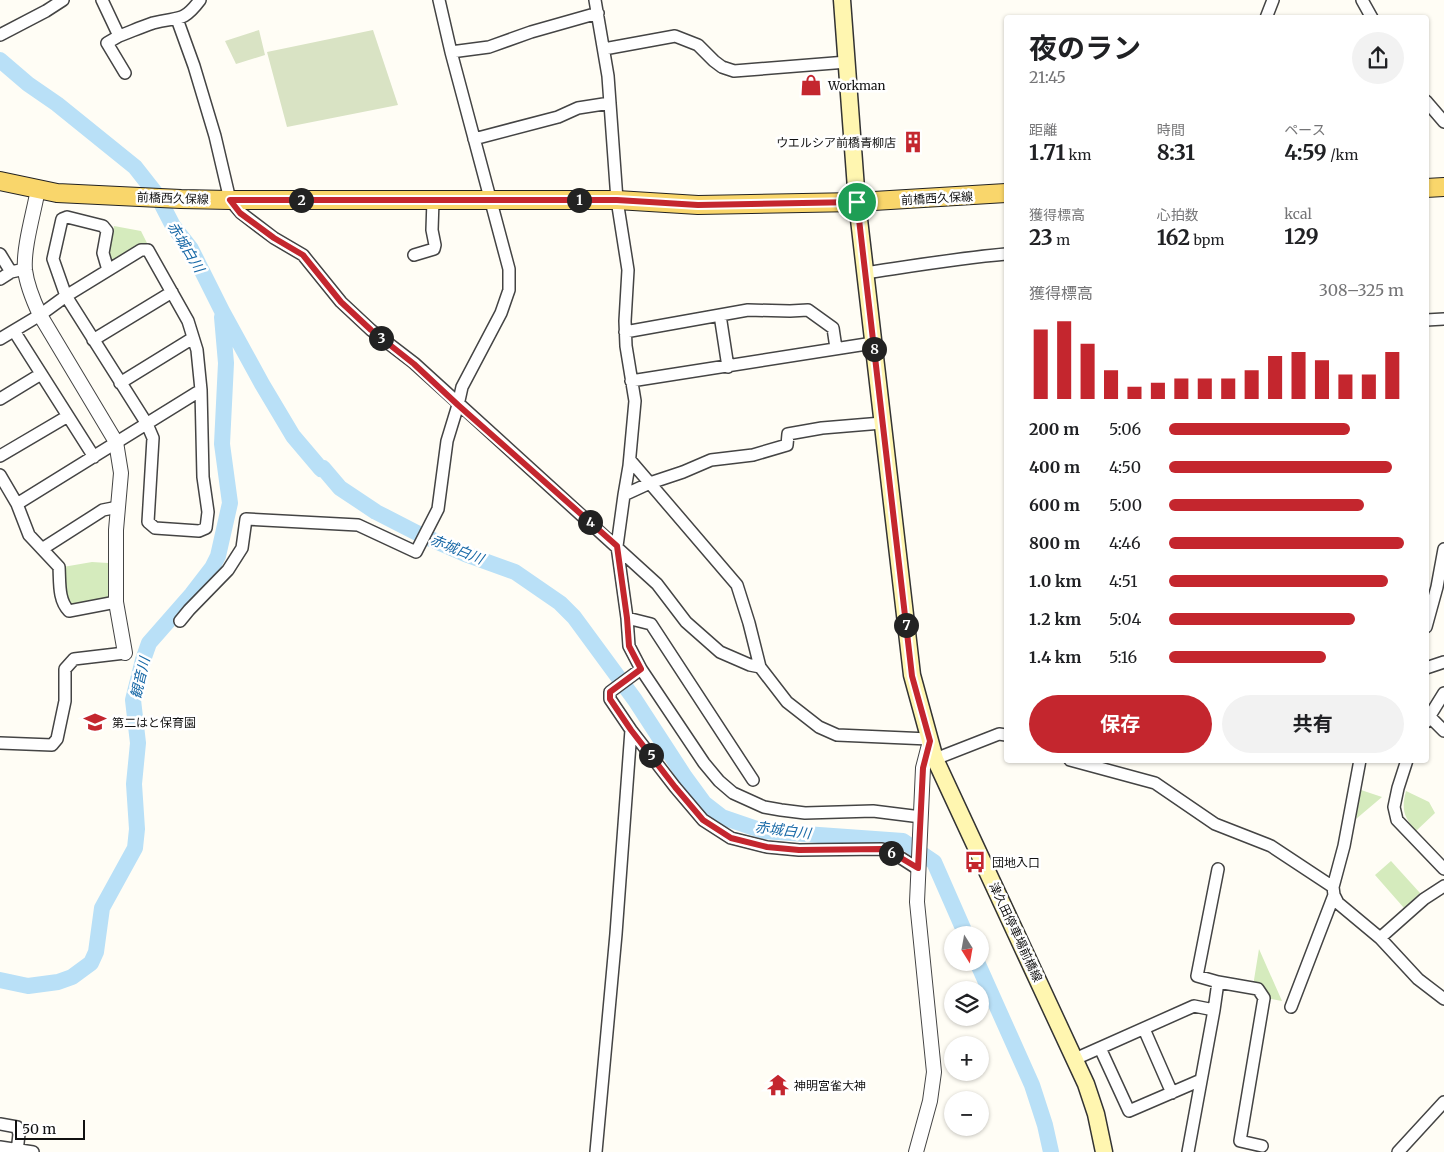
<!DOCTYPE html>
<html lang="ja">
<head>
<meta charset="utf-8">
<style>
	:root { --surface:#fff; --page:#f2f2f2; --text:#202124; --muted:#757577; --accent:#c4262e }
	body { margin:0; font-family:Merriweather,"Noto Sans JP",serif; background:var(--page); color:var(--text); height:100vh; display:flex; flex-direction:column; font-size:19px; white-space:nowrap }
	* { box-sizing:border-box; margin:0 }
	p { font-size:16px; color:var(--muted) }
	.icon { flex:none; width:28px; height:28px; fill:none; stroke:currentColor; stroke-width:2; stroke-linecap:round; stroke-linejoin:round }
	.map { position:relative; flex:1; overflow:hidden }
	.sheet { position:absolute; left:1004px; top:15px; width:425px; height:748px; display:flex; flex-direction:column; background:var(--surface); border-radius:5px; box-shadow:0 1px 4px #0004 }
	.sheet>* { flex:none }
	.needle { width:32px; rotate:169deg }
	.tools { position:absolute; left:944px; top:926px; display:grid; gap:10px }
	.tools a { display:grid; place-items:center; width:45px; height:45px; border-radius:50%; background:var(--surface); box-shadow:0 1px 4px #0004; font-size:25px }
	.scale { position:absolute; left:15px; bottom:12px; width:70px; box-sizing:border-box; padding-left:5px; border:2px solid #111; border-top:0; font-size:14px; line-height:18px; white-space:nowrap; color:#111; -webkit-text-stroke:4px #fff; paint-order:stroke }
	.pin { position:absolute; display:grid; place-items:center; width:42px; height:42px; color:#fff; margin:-21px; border:2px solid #fff; border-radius:50%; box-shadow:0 1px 5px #0007 }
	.km { position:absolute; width:25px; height:25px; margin:-12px; border-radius:50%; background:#222; color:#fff; font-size:14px; line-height:25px; text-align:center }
	.round { display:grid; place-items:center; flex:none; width:52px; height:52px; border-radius:26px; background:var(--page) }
	.overview { display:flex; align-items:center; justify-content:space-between; height:85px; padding:0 25px }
	h1 { font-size:28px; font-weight:700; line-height:38px }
	.figures { display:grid; grid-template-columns:repeat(3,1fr); gap:8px; height:85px; padding:5px 25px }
	.figures div { display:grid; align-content:center }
	.figures b { font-size:21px; font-weight:700 }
	.figures small { font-size:14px; font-weight:400 }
	.figures p { font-size:14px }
	.chart { height:140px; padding:10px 25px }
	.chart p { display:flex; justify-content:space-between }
	.chart svg { width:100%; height:90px; margin-top:5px; stroke:var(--accent); stroke-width:6 }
	.primary-button { display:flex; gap:10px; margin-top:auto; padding:10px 25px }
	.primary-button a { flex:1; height:58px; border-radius:30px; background:var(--accent); color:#fff; font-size:20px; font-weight:700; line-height:58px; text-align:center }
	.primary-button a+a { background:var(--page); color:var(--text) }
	ul { padding:0 25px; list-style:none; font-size:16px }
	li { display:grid; grid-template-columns:80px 60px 1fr; align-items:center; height:38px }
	li i { height:12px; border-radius:6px; background:var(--accent) }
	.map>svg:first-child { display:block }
	.green { fill:#d5ebbd }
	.cemetery { fill:#d9e3c4 }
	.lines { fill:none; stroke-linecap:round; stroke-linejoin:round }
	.river { stroke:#b9e0f7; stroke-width:16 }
	.minor-casing { stroke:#444; stroke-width:14 }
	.tertiary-casing { stroke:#444; stroke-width:16 }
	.secondary-casing { stroke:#333; stroke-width:19 }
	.primary-casing { stroke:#222; stroke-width:20 }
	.minor { stroke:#fff; stroke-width:11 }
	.tertiary { stroke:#fff; stroke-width:14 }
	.secondary { stroke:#fff6b0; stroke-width:16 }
	.primary { stroke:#f9d66b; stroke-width:18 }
	.route-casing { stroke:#fff; stroke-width:10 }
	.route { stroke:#c4262e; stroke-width:6 }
	.labels { text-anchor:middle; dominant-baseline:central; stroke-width:5; stroke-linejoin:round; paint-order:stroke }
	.poi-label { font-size:12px; fill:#111; stroke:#fff; text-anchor:start }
	.street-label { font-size:12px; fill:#111; stroke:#fff }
	.water-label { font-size:14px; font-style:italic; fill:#1768a6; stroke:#fff }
</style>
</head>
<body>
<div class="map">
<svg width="1444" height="1152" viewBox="0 0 1444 1152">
	<rect width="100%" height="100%" fill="#fffdf5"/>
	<!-- green -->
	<path class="green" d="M114,226L141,231L147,243L114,262L108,260V253Z
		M92,562L108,563L110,593L107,599L73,607L67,604L63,567Z
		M1361,790L1382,797L1356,819Z
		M1406,791L1429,802L1435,813L1416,831C1404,817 1401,810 1406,791Z
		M1391,861L1420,893L1404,908L1375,875Z
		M1259,949L1282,1001L1266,998L1253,986Z"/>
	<!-- cemetery -->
	<path class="cemetery" d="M259,30L265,55L236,64L225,41Z
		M373,30L398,105L287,127L267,52Z"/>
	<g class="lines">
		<!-- river -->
		<path class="river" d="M0,60L28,84L57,104L135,167L157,195L173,226L191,249L222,311L262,384L293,436L321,469L323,468L340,488L376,512L417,533L465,554L515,572L560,603L574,617L635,700L685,777L704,803L722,817L763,831L903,841L934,862L966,935
			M977,962L1032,1085L1045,1125L1051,1152
			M0,980L28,986L58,982L72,977L91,963L96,952L102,908L135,848L137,829L134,784L138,743L133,700L143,660L149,643L192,594L212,568L218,556L230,503L222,444L226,363L222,317"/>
		<!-- minor casing -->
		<g class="minor-casing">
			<path id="minor" d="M102,0L119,36C130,32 141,27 153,23C178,16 182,24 200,0
				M595,0L608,76L617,200L628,270L625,321L626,346L635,401L629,466L624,495L617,546L627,618L629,646L641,669L704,763L719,781L733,793L764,807L781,810L805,813L873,811L921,817
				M1362,0L1372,18
				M1266,18L1273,0
				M177,19L194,66L215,136L230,200L241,213L274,238L303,255L341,302L371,330L414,363L657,584L686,622L720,652L750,665L760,667L787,702L819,727L837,735L929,739
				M0,35L46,11L63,0
				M119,36L107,43L125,73
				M604,49L675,36L698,45L714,61L722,67L734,71L847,62
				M451,52L489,47L531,32L598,13
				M1426,101L1444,122
				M474,139L558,117L578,108L610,103
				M0,254L11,272
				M414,255L434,249L435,245L432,230L433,200
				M865,273C912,266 959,258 1006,254
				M0,279L11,272L25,269
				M720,315L728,367
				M1426,320L1444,319
				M14,331L94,457
				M625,332L748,310L790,311L808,310L833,328L836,348
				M0,339L40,315L66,296L141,250H148L188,321L197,350L201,390L203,477L208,512L206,528L199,531L155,528L148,522L153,438L147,424L66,296L53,259L62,219L67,217L103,226L107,231L103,253L108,270
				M93,340L172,292
				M631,381L873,343
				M120,383L193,338
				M0,399L41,374
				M0,456L68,416
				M630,460L737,585L749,623L760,667
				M0,475L17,504L29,535L59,567C60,582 58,600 69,611L116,602
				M624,495L650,483L683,472L711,460L753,455L787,445L788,434L822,428L882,423
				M17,504L201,390
				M42,549L103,510L118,507
				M627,618L651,624L753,780
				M180,621L189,610L228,570L242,548L246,519L358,525L416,552L438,509L447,441L458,405L462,387L501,313L509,290V269L451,52L439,0
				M1426,627L1437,587L1444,549
				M1426,668L1444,662
				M641,669L610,692V699L631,730L675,787L703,820L731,838L767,847L799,850L882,849L901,858L918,869
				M1429,716L1444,731
				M1426,722L1444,693
				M0,743L52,745L57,739L65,701V669L74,659L125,653
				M935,759L999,734L1006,735
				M1070,760L1155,783L1215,824L1271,846L1333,887L1334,895L1338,903L1380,938L1418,979L1444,999
				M1407,760L1398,788L1394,807L1397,820L1444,869
				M1333,887L1344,846L1360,760
				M1380,938L1424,899L1444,886
				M1218,982L1258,989L1264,998L1240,1141L1262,1146
				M1291,1007L1334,895
				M1214,1010L1218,982L1197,976L1218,869
				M1144,1029L1172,1093
				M1100,1048L1129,1111L1201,1080
				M1075,1059L1194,1006L1214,1010L1188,1152
				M0,1124L17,1127L19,1134L17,1152
				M0,1147L33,1152
				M596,1152L616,934L631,730
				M1398,1152L1444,1102"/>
		</g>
		<!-- tertiary casing -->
		<g class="tertiary-casing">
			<path id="tertiary" d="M38,189C34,212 23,248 25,270C27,286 33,300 40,315L116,442L121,473L116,530V602L125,653
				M916,1152L930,1101L934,1072L917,902L923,768L930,741"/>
		</g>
		<!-- secondary casing -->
		<g class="secondary-casing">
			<path id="secondary" d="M842,0L857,202L912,675L935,759L1086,1084L1096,1114L1104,1152"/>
		</g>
		<!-- primary casing -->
		<g class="primary-casing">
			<path id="primary" d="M0,181L57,193L181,199L230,200H617L698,205L857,202L1006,193
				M1426,188L1444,187"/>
		</g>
		<!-- minor -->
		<use href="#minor" class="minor"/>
		<!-- tertiary -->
		<use href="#tertiary" class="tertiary"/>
		<!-- secondary -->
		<use href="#secondary" class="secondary"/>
		<!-- primary -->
		<use href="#primary" class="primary"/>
	</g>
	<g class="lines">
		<!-- route casing -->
		<g class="route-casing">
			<path id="route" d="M230,200H617L698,205L857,202L912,676L930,741L923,768L918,868L901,858L882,849L799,850L767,847L731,838L703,820L675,787L631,730L610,699V692L641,669L629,646L627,618L617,546L458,405L414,364L371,330L341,302L303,255L274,238L240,213Z"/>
		</g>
		<!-- route -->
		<use href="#route" class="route"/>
	</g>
	<!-- icons -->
	<defs>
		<g id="shop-bare" transform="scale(1.725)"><path d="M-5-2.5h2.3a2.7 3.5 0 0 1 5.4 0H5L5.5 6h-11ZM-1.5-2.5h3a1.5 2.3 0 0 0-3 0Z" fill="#c4262e" stroke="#fff" stroke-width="2.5" paint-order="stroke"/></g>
		<g id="building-bare" transform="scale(1.725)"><path d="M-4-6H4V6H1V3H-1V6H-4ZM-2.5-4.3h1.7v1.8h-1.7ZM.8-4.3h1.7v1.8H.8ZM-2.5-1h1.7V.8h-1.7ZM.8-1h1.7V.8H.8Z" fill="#c4262e" stroke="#fff" stroke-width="2.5" paint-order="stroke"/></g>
		<g id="school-bare" transform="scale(1.725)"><path d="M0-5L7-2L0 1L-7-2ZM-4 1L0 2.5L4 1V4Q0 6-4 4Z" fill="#c4262e" stroke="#fff" stroke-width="2.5" paint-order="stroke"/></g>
		<g id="bus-bare" transform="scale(1.725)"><path d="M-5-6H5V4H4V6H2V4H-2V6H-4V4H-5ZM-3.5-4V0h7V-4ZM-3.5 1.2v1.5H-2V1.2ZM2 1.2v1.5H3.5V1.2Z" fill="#c4262e" stroke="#fff" stroke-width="2.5" paint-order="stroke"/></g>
		<g id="temple-bare" transform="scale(1.725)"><path d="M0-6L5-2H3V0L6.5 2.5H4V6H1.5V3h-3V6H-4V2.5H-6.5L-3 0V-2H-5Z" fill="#c4262e" stroke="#fff" stroke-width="2.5" paint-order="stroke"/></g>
	</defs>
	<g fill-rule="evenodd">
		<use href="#shop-bare" x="811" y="85"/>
		<use href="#building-bare" x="913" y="142"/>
		<use href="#school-bare" x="95" y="722"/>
		<use href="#bus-bare" x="975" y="862"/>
		<use href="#temple-bare" x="778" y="1085"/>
	</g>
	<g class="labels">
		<!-- poi labels -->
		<g class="poi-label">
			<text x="828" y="85">Workman</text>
			<text x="896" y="142" text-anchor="end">ウエルシア前橋青柳店</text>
			<text x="112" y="722">第二はと保育園</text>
			<text x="992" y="862">団地入口</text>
			<text x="794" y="1085">神明宮雀大神</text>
		</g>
		<!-- street labels -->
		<g class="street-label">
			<text transform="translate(173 198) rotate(2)">前橋西久保線</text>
			<text transform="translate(937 198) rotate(-3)">前橋西久保線</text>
			<text transform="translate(1016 932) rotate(65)">津久田停車場前橋線</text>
		</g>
		<!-- water labels -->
		<g class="water-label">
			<text transform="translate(186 247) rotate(59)">赤城白川</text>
			<text transform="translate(457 549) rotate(22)">赤城白川</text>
			<text transform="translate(140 678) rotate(-77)">観音川</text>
			<text transform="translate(783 830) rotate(7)">赤城白川</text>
		</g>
	</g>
</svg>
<div class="tools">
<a><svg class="needle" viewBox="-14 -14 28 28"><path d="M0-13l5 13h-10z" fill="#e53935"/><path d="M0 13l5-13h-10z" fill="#757577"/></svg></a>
<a><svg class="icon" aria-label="layers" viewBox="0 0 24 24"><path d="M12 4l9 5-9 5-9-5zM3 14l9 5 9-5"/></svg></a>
<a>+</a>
<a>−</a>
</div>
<div class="scale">50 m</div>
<div class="pin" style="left:857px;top:202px;background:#1e9e55"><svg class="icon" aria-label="arrive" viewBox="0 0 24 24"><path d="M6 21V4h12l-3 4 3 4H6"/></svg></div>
<b class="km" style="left:579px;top:200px">1</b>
<b class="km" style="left:301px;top:200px">2</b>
<b class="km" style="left:381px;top:338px">3</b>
<b class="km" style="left:590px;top:522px">4</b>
<b class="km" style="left:651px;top:755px">5</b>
<b class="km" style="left:891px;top:853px">6</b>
<b class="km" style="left:906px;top:625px">7</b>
<b class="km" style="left:874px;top:349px">8</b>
<section class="sheet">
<div class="overview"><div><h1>夜のラン</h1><p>21:45</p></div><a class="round"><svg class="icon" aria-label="share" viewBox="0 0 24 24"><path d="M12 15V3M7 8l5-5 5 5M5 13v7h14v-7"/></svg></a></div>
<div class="figures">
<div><p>距離</p><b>1.71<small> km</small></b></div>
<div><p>時間</p><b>8:31</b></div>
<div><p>ペース</p><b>4:59<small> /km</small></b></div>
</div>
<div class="figures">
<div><p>獲得標高</p><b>23<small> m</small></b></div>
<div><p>心拍数</p><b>162<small> bpm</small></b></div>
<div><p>kcal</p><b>129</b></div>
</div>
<div class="chart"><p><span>獲得標高</span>308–325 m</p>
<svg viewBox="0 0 160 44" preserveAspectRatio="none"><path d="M5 44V10M15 44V6M25 44V17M35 44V30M45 44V38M55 44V36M65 44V34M75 44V34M85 44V34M95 44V30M105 44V23M115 44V21M125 44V25M135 44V32M145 44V32M155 44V21"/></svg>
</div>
<ul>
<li><b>200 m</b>5:06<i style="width:77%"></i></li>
<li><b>400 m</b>4:50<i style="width:95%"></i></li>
<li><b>600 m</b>5:00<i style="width:83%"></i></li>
<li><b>800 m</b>4:46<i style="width:100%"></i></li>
<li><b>1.0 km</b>4:51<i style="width:93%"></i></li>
<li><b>1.2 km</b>5:04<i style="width:79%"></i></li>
<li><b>1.4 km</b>5:16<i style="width:67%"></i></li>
</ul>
<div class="primary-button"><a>保存</a><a>共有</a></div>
</section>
</div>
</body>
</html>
